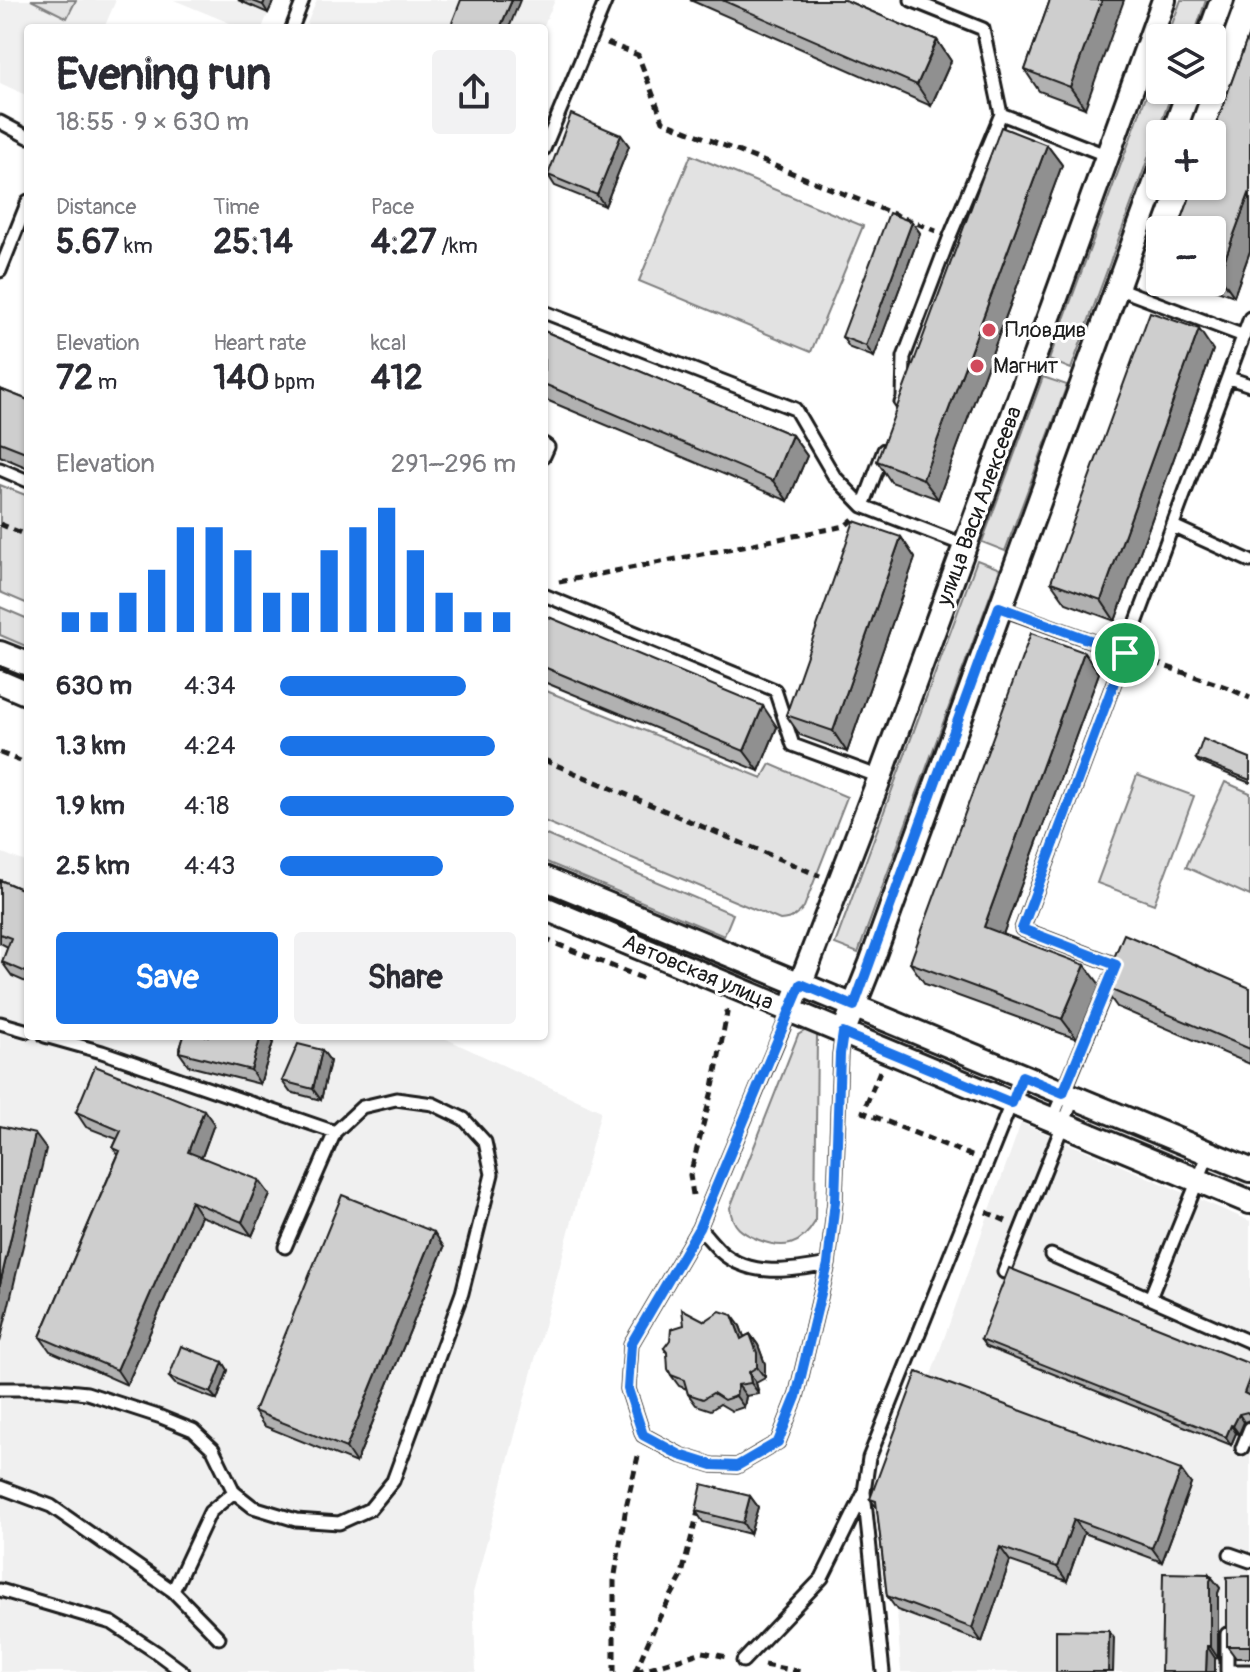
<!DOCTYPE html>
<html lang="en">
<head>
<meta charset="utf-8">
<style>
	:root { --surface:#fff; --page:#f2f2f3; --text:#2b2b33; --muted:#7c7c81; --accent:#1a73e8 }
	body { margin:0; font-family:Pangolin,sans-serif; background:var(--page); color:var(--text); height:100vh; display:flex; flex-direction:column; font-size:30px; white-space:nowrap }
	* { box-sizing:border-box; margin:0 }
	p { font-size:26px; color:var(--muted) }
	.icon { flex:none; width:44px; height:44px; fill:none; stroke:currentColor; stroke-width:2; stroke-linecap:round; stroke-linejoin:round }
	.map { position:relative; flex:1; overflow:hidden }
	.drawer { position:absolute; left:24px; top:24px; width:524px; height:1016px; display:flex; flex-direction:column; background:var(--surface); border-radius:8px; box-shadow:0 2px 6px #0004 }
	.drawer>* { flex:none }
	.controls { position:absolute; left:1146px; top:24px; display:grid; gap:16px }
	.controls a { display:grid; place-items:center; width:80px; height:80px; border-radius:8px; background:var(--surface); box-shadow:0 2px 6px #0004; font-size:40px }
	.pin { position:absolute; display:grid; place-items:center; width:68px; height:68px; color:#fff; margin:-34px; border:4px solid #fff; border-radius:50%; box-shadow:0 2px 8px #0007 }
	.round { display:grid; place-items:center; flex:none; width:84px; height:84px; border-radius:8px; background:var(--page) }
	.overview { display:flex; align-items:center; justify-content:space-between; height:136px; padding:0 32px }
	h1 { font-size:44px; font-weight:700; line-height:60px }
	.stats { display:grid; grid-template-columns:repeat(3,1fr); gap:12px; height:136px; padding:8px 32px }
	.stats div { display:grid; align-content:center }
	.stats b { font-size:34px; font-weight:700 }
	.stats small { font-size:22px; font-weight:400 }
	.stats p { font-size:22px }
	.chart { height:224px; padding:16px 32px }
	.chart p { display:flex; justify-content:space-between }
	.chart svg { width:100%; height:144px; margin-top:8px; stroke:var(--accent); stroke-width:6 }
	.primary-button { display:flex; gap:16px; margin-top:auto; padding:16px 32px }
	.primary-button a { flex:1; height:92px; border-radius:8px; background:var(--accent); color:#fff; font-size:32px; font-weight:700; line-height:92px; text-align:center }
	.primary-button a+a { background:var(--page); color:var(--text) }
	ul { padding:0 32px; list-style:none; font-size:26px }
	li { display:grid; grid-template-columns:128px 96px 1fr; align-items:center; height:60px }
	li i { height:20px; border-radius:10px; background:var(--accent) }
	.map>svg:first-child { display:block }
	.built { fill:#f0f0f0 }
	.green { fill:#e2e2e2; stroke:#7f7f7f; stroke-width:2 }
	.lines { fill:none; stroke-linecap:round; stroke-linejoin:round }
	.lane-casing { stroke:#1c1c1c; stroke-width:17 }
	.street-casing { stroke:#1c1c1c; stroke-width:28 }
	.path { stroke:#1c1c1c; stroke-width:5; stroke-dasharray:8 6; stroke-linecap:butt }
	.lane { stroke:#fff; stroke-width:11 }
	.street { stroke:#fff; stroke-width:22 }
	.wall { fill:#b1b1b1; stroke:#1c1c1c; stroke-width:2 }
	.shaded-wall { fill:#909090; stroke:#1c1c1c; stroke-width:2 }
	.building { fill:#cecece; stroke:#1c1c1c; stroke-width:2 }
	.route-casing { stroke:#fff; stroke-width:16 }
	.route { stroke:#1a73e8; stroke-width:10 }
	.poi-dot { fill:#d1495b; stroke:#fff; stroke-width:3 }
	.labels { text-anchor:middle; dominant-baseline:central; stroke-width:6; stroke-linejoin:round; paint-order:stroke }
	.poi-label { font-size:22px; fill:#1c1c1c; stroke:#fff; text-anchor:start }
	.street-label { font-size:22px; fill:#1c1c1c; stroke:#fff }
</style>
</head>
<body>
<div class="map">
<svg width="1250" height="1672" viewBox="0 0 1250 1672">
	<rect width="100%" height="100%" fill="#fff"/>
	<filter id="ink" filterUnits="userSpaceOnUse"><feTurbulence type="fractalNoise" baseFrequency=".0125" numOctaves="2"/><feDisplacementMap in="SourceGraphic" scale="16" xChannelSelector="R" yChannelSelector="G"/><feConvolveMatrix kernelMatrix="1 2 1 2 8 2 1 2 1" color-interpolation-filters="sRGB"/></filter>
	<g filter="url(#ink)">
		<!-- built -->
		<path class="built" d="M0,0H116L104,28H28V96L0,83Z
			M174,0H274L262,28H242Z
			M317,0H555L543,28H305Z
			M0,852L28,863V1036H440L601,1111L473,1593L476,1672H0Z
			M1021,1123L1250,1221V1672H901L897,1610L890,1548L927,1386Z"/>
		<!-- green -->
		<path class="green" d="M31,0H76L67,18Z
			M1181,0H1206L1193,38H1167Z
			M1160,58V90H1173L1071,369L1049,360Z
			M691,155L863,226L811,352L639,281Z
			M1043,377L1067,385L1005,551L982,542Z
			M0,485L28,496V604L0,592Z
			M977,560L1000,569L858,953L835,944Z
			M0,607L28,619V647L0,635Z
			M544,690L762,778L770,764L847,797L804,907C797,916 792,919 780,920L544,821Z
			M1137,775L1194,796L1154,904L1097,883Z
			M1225,782L1250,793V896L1186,867Z
			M544,834L733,914L724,936L544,861Z
			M809,1028L815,1030L817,1036L815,1222C801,1246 784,1250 759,1240C742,1233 732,1227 730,1208L798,1035Z"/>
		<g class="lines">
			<!-- lane casing -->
			<g class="lane-casing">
				<path id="lane" d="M911,0L983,29L1001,114
					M292,28L303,0
					M0,122L28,137
					M544,149L606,0
					M0,271L28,201
					M1117,288L1244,336
					M544,312L795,409L834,476L863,506L964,545
					M1229,378L1250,385
					M901,403L903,398L904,357L950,236L1001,114L1108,156
					M544,444L548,447L544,456
					M0,469L28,481
					M863,506L884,450
					M1173,526L1250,561
					M544,595L775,690L793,745L880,777
					M1000,608L1125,653
					M1116,965L1022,929L1250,318
					M790,1011L699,1228L631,1344L628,1389L643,1435L680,1455L712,1465L737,1466L778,1442L796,1397L828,1264L835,1201L840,1054L843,1033
					M0,1023L28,1031
					M1052,1120L1111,978
					M699,1228C706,1235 713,1244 720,1251C749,1278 792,1271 828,1264
					M285,1247L335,1132
					M1051,1255L1250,1342
					M1004,1272L1074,1097
					M1150,1298L1209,1153
					M0,1389H48L87,1393L161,1417L193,1430L213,1449L234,1492L253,1507L296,1520L339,1523L370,1509L393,1481L462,1293L492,1174L485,1142L464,1119L433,1104L396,1099L362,1107L335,1132L102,1052L45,1036
					M1242,1448L1250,1428
					M0,1487L51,1506L173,1591L219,1638
					M1230,1554L1250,1561
					M0,1590L112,1623L156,1652L183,1672
					M173,1591L210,1512L234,1492
					M1227,1634V1671H1250
					M743,1661L822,1578L864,1493
					M883,1672L864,1492L869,1458L1022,1076"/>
			</g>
			<!-- street casing -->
			<g class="street-casing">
				<path id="street" d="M1208,38L1222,0
					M1173,134L1189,90
					M0,653L28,664
					M0,682L28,694
					M544,878L1250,1170
					M544,908L1250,1202
					M790,1011L880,777L1053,306L1164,0
					M843,1033L871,963L1160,170"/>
			</g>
			<!-- path -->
			<path class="path" d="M607,43L638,55L663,121L936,231
				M0,524L28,536
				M559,582L845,526L853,519
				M1141,658L1226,687L1250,698
				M0,753L28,764
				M544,760L820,876
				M544,939L647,980
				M880,1071L863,1112L972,1156
				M693,1195L690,1175L713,1087L727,1013L725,1009
				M986,1212L1006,1221
				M764,1665L802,1672
				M614,1672V1581L626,1507L639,1452
				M635,1672L657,1622L681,1578L699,1508
				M636,1672L703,1652L727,1657"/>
			<!-- lane -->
			<use href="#lane" class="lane"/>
			<!-- street -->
			<use href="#street" class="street"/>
		</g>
		<!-- wall -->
		<path class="wall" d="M238,0H274L268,13Z
			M690,0H845L937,40L951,61L931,106Z
			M1050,0L1085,108L1039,91L1025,70Z
			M1250,31V251L1234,296L1195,282H1212V230H1178L1194,186H1212V136Z
			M621,135L629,146L605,206L555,186L548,175Z
			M1047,145L1062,165L938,499L891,482L877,461Z
			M912,222L920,233L874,357L850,348L842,337Z
			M544,331L792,435L807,456L788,501L544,399Z
			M1213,350L1115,621L1066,603L1051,582Z
			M0,389L28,400V468L0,456Z
			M901,537L915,558L847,752L800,735L786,715Z
			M544,615L777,727L759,771L544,682Z
			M1084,652L1099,673L1003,934L1100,985L1077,1039L925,984L910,963Z
			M1250,758V783L1198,762L1196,759Z
			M0,880L28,892V983L12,976L2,962L8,947L0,943Z
			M1102,986L1250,988V1064L1117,1007Z
			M184,1036H275L260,1084L189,1066L179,1052Z
			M322,1050L330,1061L321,1100L290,1092L282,1081Z
			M76,1112L214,1124L202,1157L270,1195L252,1236L201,1216L127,1385L50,1351L40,1337L118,1155L113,1148L117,1139L86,1127Z
			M444,1247L356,1463L264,1426L254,1411Z
			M740,1326L744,1337L750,1334L758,1345L765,1364V1378L756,1383L759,1394L746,1396L744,1407L732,1411L720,1404L711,1410L696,1405L688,1394L687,1389L679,1386L671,1375L667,1353L664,1348Z
			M981,1340L1250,1364V1420L1244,1422L1239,1434L1236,1433L1231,1445L986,1347Z
			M223,1362L228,1370L217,1400L175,1384L169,1377Z
			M1191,1484L1162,1562L1084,1533L1067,1581L1010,1561L982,1642L897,1610L887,1596L877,1508L870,1499Z
			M750,1496L758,1507L750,1534L703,1522L696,1511Z
			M1209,1574L1220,1588L1218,1593V1658L1161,1672Z
			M1250,1576V1658H1236L1227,1646Z"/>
		<!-- shaded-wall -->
		<path class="shaded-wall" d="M265,0H274L268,13L263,5Z
			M512,0H520L509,28H500Z
			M1102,0H1124L1085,108L1070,87Z
			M937,40L951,61L931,106L917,85Z
			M621,135L629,146L605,206L597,195Z
			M1047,145L1062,165L938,499L923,479Z
			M1250,191V251L1234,296L1219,275Z
			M912,222L920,233L874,357L866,346Z
			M1199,329L1213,350L1115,621L1101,600Z
			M792,435L807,456L788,501L773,481Z
			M901,537L915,558L847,752L833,731Z
			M1084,652L1099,673L998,948L984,927Z
			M763,706L777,727L759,771L744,751Z
			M1085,965L1100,985L1077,1039L1062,1019Z
			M261,1036H275L260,1084L251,1070Z
			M322,1050L330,1061L321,1100L313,1089Z
			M204,1110L214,1124L198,1167L188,1152Z
			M35,1134L46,1149L0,1342V1284Z
			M259,1180L270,1195L252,1236L242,1222Z
			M191,1201L201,1216L127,1385L117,1370Z
			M434,1232L444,1247L356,1463L346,1448Z
			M732,1315L740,1326L749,1350L741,1339Z
			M750,1334L758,1345L765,1364V1378L757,1367Z
			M223,1362L228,1370L217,1400L211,1393Z
			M749,1372L756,1383L759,1394L751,1383Z
			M1250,1377V1398L1244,1393Z
			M738,1385L746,1396L744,1407L736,1396Z
			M1239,1414L1244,1422L1239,1434L1233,1426Z
			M1231,1425L1236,1433L1231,1445L1226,1437Z
			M1181,1470L1191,1484L1162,1562L1152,1548Z
			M750,1496L758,1507L750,1534L743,1523Z
			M1074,1519L1084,1533L1067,1581L1057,1567Z
			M1000,1547L1010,1561L982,1642L972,1628Z
			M1209,1574L1220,1588L1218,1593V1658L1210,1646Z
			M1109,1631L1114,1638L1113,1672H1108Z
			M1207,1646L1215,1658V1672H1206Z"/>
		<!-- building -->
		<path class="building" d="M250,0H265L263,5Z
			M461,0H512L500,28H450Z
			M722,0H845L937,40L917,85Z
			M1050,0H1102L1070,87L1025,70Z
			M1250,31V191L1219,275L1212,273V230H1178L1194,186H1212V136Z
			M571,114L621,135L597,195L548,175Z
			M1001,127L1047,145L923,479L877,461Z
			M889,213L912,222L866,346L842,337Z
			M1150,312L1199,329L1101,600L1051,582Z
			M544,331L792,435L773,481L544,384Z
			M0,389L28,400V453L0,442Z
			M854,521L901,537L833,731L786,715Z
			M544,615L763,706L744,751L544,667Z
			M1031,633L1084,652L984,927L1085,965L1062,1019L910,963Z
			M1203,739L1250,758V780L1196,759Z
			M0,880L28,892V973L2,962L11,938L0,934Z
			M1124,934L1250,988V1049L1102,986Z
			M184,1036H261L251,1070L179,1052Z
			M298,1044L322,1050L313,1089L282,1081Z
			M95,1066L204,1110L188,1152L259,1180L242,1222L191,1201L117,1370L40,1337L120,1151L113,1148L121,1131L76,1112Z
			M0,1126L35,1134L0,1284Z
			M342,1195L434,1232L346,1448L254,1411Z
			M1009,1268L1250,1364V1377L1244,1393L1250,1396V1415L1247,1412L1239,1414L1233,1426L1231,1425L1226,1437L981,1340Z
			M682,1309L705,1321L720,1311L732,1315L741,1339L750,1334L757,1353V1367L749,1372L751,1383L738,1385L736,1396L724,1400L713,1393L703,1399L688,1394L684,1380L671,1375L668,1369L667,1352L664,1348L670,1340L671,1329L684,1325Z
			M181,1346L223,1362L211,1393L169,1377Z
			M917,1372L1181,1470L1152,1548L1074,1519L1057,1567L1000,1547L972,1628L887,1596L876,1501L870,1499Z
			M702,1484L750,1496L743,1523L696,1511Z
			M1163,1573L1209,1574V1577H1212L1210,1581V1646H1207L1206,1672H1161Z
			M1250,1576V1646H1227V1581L1226,1577Z
			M1056,1630L1109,1631L1108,1672H1056Z"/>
	</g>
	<g class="lines" filter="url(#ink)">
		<!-- route casing -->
		<g class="route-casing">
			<path id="route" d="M999,607L1125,653L1022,929L1116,965L1063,1093L1022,1076L1012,1103L843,1033L840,1054L835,1201L828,1264L796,1397L778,1442L737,1466L712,1465L680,1455L643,1435L628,1389L631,1344L699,1228L801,984L854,1006Z"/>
		</g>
		<!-- route -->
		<use href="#route" class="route"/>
	</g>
	<!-- markers -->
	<g class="poi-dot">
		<circle cx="989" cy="330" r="8"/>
		<circle cx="977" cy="366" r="8"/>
	</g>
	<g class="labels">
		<!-- poi labels -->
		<g class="poi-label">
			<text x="1005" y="330">Пловдив</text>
			<text x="993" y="366">Магнит</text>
		</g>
		<!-- street labels -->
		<g class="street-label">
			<text transform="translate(979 506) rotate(-70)">улица Васи Алексеева</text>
			<text transform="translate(698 972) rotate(23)">Автовская улица</text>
		</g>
	</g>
</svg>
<div class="controls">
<a><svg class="icon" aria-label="layers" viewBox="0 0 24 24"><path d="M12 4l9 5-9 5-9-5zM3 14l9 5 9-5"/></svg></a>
<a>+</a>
<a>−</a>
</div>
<div class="pin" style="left:1125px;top:653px;background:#1e9e55"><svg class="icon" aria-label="arrive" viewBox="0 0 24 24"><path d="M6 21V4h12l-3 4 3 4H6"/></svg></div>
<section class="drawer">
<div class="overview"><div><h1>Evening run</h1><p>18:55 · 9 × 630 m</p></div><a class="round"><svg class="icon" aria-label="share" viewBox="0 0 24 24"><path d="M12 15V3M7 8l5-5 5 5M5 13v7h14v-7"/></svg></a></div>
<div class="stats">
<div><p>Distance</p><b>5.67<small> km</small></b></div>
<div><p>Time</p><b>25:14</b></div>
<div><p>Pace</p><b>4:27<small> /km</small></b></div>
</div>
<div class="stats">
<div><p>Elevation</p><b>72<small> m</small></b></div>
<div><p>Heart rate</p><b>140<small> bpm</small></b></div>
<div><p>kcal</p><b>412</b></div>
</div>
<div class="chart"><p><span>Elevation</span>291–296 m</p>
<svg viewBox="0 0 160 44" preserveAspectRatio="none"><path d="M5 44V38M15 44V38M25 44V32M35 44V25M45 44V12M55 44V12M65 44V19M75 44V32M85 44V32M95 44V19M105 44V12M115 44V6M125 44V19M135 44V32M145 44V38M155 44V38"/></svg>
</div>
<ul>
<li><b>630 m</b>4:34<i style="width:79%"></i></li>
<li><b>1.3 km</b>4:24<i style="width:91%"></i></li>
<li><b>1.9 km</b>4:18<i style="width:99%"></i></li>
<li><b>2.5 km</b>4:43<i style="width:69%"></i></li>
</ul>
<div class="primary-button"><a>Save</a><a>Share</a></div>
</section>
</div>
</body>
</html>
